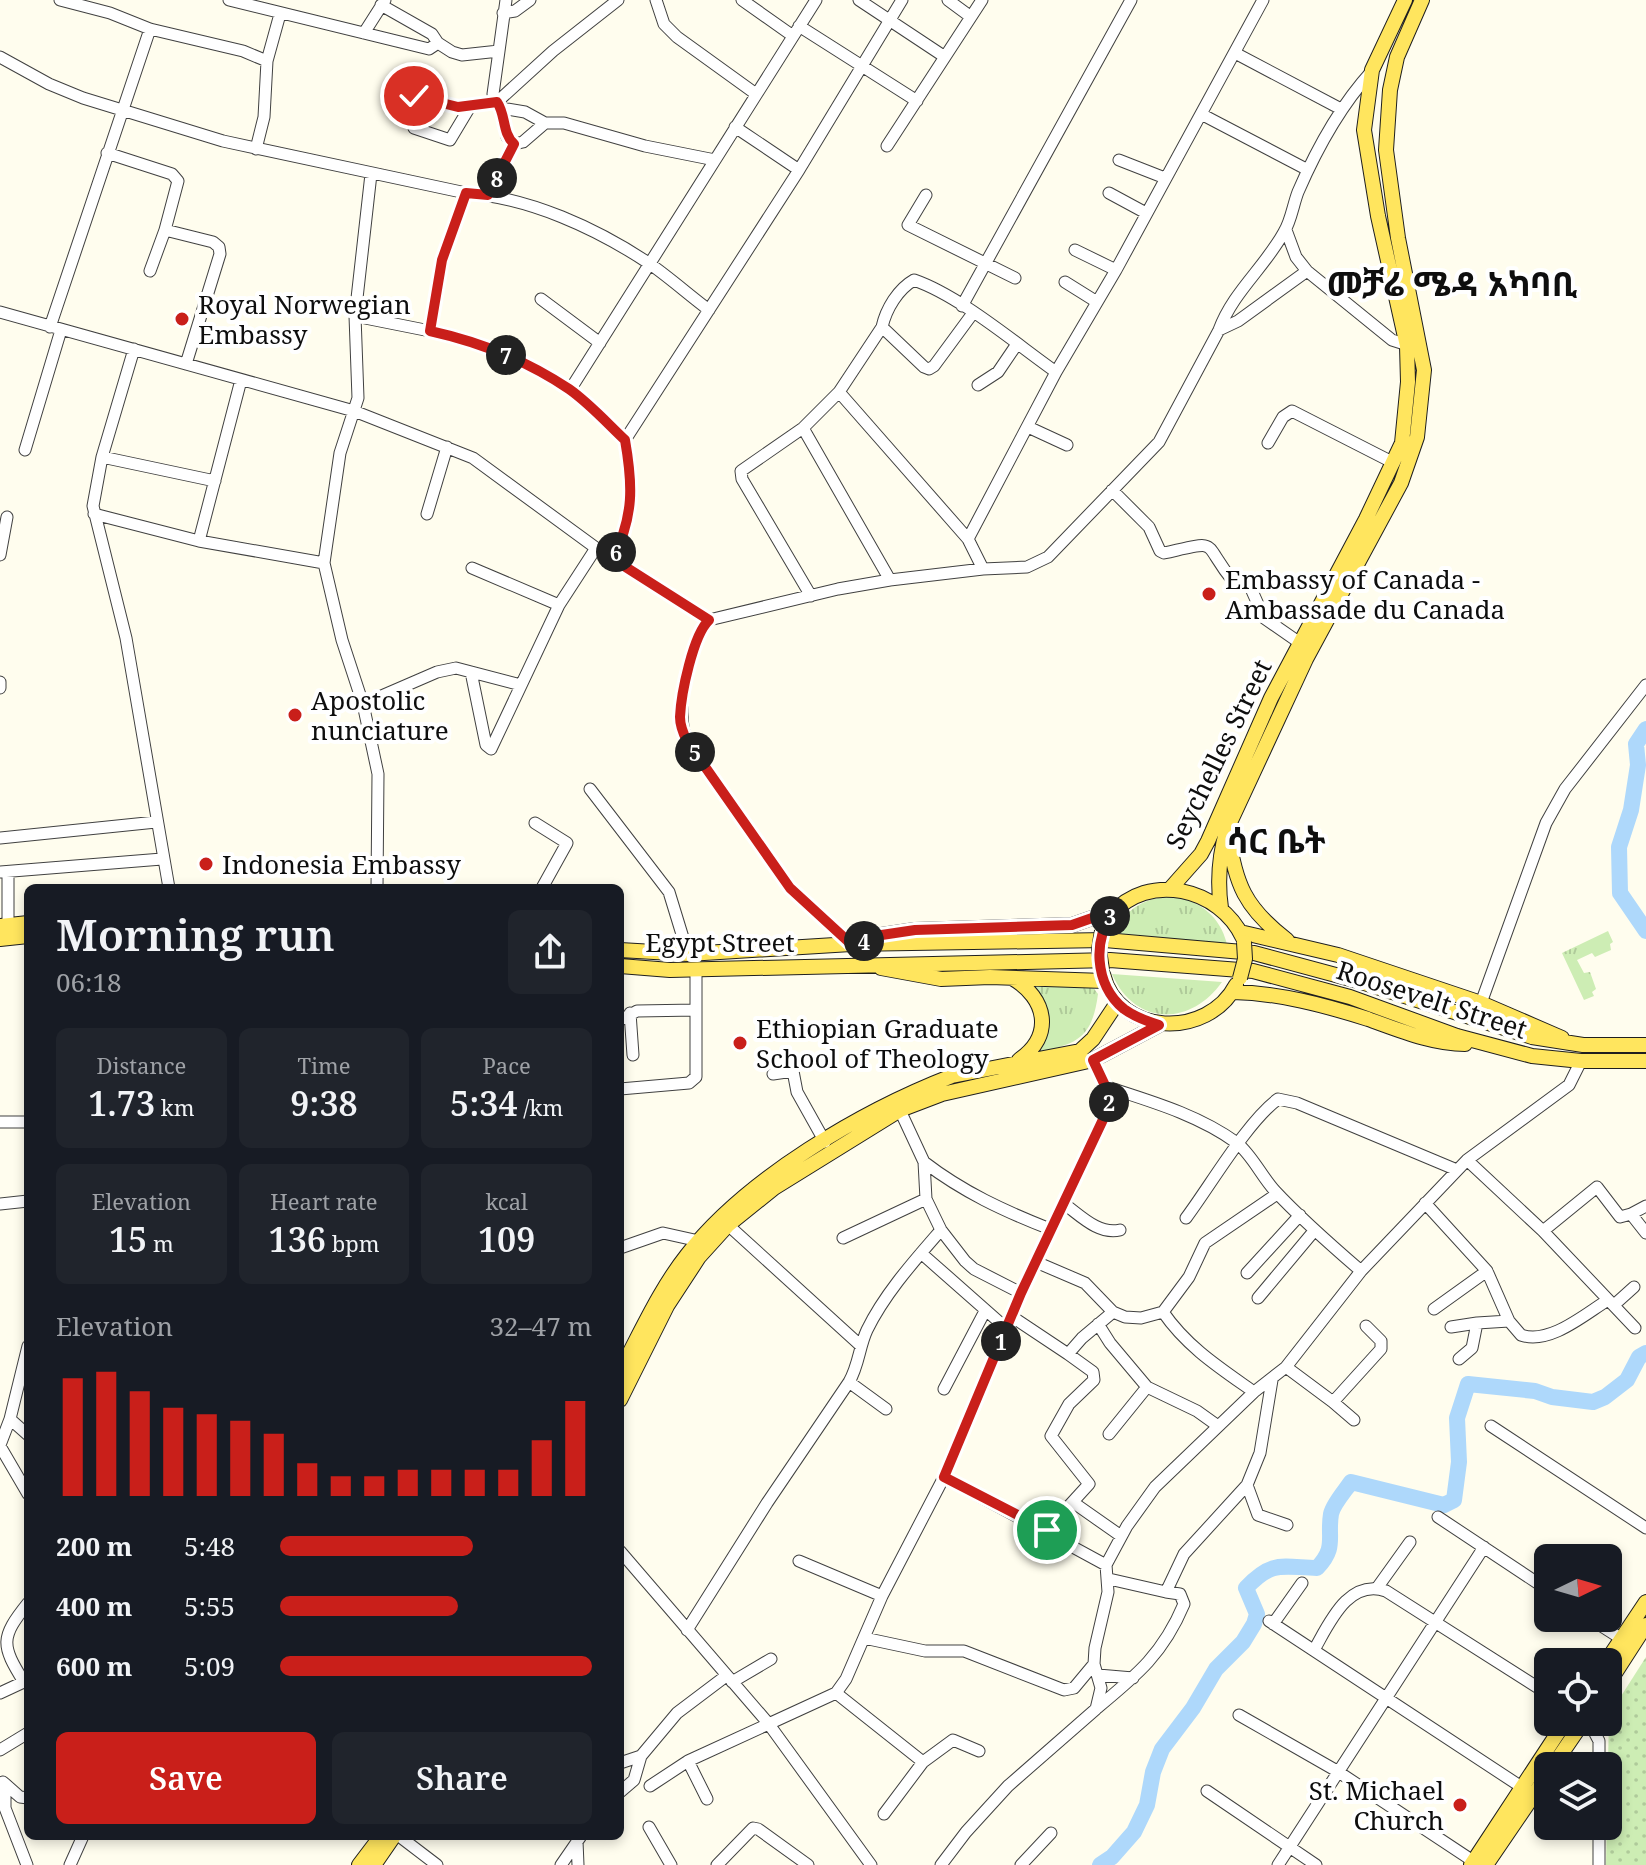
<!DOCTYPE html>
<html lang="en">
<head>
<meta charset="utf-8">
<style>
	:root { --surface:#171b24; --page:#20242c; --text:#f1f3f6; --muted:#9ea1a6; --accent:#c91f1a }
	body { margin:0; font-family:"Noto Serif","Noto Sans Ethiopic",serif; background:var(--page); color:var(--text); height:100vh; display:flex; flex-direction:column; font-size:30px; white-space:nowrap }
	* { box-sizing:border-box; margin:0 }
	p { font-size:26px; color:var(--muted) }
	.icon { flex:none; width:44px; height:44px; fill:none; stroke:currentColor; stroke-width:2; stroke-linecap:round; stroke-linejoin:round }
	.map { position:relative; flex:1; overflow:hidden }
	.sheet { position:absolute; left:24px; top:884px; width:600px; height:956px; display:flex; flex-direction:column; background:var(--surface); border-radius:12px; box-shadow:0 4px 12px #0003 }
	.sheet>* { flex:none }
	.needle { width:52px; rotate:85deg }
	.controls { position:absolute; left:1534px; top:1544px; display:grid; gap:16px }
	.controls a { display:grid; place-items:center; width:88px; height:88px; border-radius:12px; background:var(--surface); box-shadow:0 4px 12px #0003; font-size:40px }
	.pin { position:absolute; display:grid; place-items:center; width:68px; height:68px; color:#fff; margin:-34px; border:4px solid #fff; border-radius:50%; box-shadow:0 2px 8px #0007 }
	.km { position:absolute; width:40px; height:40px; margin:-20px; border-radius:50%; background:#222; color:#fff; font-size:22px; line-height:40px; text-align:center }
	.round { display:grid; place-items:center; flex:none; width:84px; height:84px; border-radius:12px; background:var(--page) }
	.head { display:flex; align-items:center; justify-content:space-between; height:136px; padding:0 32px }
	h1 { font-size:44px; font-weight:600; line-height:60px }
	.figures { display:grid; grid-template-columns:repeat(3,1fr); gap:12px; height:136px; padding:8px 32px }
	.figures div { display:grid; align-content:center; border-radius:12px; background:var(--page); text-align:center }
	.figures b { font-size:34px; font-weight:600 }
	.figures small { font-size:22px; font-weight:400 }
	.figures p { font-size:22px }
	.chart { height:224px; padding:16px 32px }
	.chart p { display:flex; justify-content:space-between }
	.chart svg { width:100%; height:144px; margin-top:8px; stroke:var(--accent); stroke-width:6 }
	.cta { display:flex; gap:16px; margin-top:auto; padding:16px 32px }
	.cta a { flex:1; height:92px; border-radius:12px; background:var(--accent); color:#fff; font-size:32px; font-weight:600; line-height:92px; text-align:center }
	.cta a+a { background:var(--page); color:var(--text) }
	ul { padding:0 32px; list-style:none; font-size:26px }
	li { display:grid; grid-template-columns:128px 96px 1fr; align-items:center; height:60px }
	li i { height:20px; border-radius:10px; background:var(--accent) }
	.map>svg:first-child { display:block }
	.grass { fill:url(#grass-tufts) }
	.park { fill:url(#park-dots) }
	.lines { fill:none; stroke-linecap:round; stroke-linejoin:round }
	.river { stroke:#aed8fb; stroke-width:16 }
	.minor-casing { stroke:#414141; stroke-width:13 }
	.major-casing { stroke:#1f1f1f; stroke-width:16 }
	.minor { stroke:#fff; stroke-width:11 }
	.major { stroke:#ffe55e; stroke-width:14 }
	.major-bridge-casing { stroke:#1f1f1f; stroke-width:16; stroke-linecap:butt }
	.major-bridge { stroke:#ffe55e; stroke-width:14 }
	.route-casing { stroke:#fff; stroke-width:16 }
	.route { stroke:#c91f1a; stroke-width:10 }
	.poi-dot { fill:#c91f1a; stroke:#fff; stroke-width:3 }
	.labels { text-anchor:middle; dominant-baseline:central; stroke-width:8; stroke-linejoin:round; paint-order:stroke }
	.poi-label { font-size:26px; fill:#0e0e0e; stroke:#fff; text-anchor:start }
	.street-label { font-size:26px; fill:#0e0e0e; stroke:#fff }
	.district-label { font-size:34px; font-weight:bold; fill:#0e0e0e; stroke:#fff }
</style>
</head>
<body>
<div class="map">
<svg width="1646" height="1865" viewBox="0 0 1646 1865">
	<defs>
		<pattern id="grass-tufts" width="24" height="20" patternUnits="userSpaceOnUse" patternTransform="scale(2)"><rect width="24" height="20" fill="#cdedb4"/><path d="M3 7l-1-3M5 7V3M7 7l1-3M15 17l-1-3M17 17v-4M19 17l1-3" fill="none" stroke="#afca9a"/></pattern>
		<pattern id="park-dots" width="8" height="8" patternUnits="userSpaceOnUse" patternTransform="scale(2)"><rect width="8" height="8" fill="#cdedb4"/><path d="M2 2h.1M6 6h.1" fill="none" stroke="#afca9a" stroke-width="1.8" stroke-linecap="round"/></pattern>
	</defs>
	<rect width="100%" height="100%" fill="#fffdee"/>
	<!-- grass -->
	<path class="grass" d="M1173,896C1200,901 1220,916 1227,944L1114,933C1127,907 1145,898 1173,896Z
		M1608,931L1613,942L1610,944L1611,950L1595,957L1592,953L1577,960L1584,973L1590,972L1596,989L1592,992L1594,996L1584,1000L1562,953Z
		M1112,974L1222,982C1191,1026 1135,1027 1112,974Z
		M1075,984L1092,986L1098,994C1092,1040 1076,1044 1035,1053L1042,1042L1029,987Z"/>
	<!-- park -->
	<path class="park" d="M1646,1657V1865H1606L1609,1715Z"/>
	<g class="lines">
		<!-- river -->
		<path class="river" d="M1646,729L1636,744L1638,765L1631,810L1619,847L1620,893L1646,931
			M1100,1865L1112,1857L1134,1832L1147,1805L1153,1772L1162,1749L1193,1708L1216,1669L1243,1642L1254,1624L1257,1614L1246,1588C1272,1560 1282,1567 1317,1568C1337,1547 1327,1538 1331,1514C1333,1504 1345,1491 1351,1482L1444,1505L1454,1500L1459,1462L1457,1418L1468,1384L1535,1391L1552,1397L1593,1402L1605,1397L1627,1380L1639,1357L1646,1353"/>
		<!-- minor casing -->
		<g class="minor-casing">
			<path id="minor" d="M60,0L110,13L150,29L243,51L267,61
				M229,0L429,49L438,43
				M656,0L664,24L677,37L756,94
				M742,0L793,36
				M859,0L945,57
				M948,0L971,17
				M381,5L432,34L438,43L452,52L462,55L499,51L506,0
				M503,13L515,11L530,0
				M799,26L917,101
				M364,33L385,0
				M499,51L493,94L501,108L507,137L514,144
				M1235,53L1341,109
				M0,57L49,84L83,98L223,141L466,193C530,198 596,228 650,264C670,278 689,295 709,310
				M414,96L458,107L497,102L553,51L618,0
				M501,108L525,112L545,123H564L645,146L715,160
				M1201,114L1308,170
				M735,127L799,170
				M414,128L450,140L471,105
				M887,146L982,0
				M256,149L264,117L267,61L280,14
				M107,153L172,174L178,181L165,230L150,271
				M1119,160L1165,178
				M371,174L355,316L358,398L340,453L324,563L342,640L363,704L378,774L377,888
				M1109,193L1146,213
				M488,195L514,144L523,142L545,123
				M926,195L908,225L1015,278
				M165,230L213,242L219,247L220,254L186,364
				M1286,230L1296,257L1307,271L1392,340L1414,347
				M1075,250L1116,270
				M1065,282L1097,302
				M541,299L600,343
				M962,306L1131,0
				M0,312L354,411L473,458L596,548L709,620
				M355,316L430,331L442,260L466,193
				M50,327L150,29
				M882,327L924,367L929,369L934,366L973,313
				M1219,330L1238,321L1307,271
				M430,331C480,342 526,360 569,389C589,403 607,423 625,440C633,486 634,516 613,559
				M134,349L102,457L93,506L126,638L169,888
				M978,385L998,372L1017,344
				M570,390L816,0
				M839,392L968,539
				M1028,427L1067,445
				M803,428L890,580
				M625,440L799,170L902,0
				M1268,443L1283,417L1292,411L1394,463
				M25,450L61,330
				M102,457L215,481
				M1112,490L1149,527L1160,551L1164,553C1223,540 1200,541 1233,581L1249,584L1264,618L1300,643
				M94,514L199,541L241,380
				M427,514L447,447
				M199,541L324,563
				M0,555L7,517
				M472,568L559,605
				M983,569L968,539L1056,372L1116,270L1263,0
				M811,596L742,479L741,471L803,428L839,392L882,327C886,309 898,289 914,280C960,296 1015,343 1056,372
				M471,672L486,745L491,749L559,605L596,548
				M0,682V688
				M363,704L437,672L456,668L521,685
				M590,789L669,892L688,954
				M535,823L567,843L542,888
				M0,838L156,822
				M0,872L162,859
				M8,925V872
				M851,944L790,888L687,741C674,710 689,654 704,625L709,620L838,589L890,580L983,569L1027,567L1048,557L1159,442L1219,330C1233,292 1265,267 1284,232C1291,221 1293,205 1298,192C1317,148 1340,106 1372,71
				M1481,1003L1546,823L1565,789L1646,685
				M630,1013L633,1055
				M620,1020L637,1011L696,1010
				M773,1074L793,1071L797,1092L825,1142
				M1107,1087C1150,1101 1199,1115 1237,1143C1252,1155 1262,1177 1275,1191C1302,1220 1332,1246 1361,1271
				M620,1089L689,1083L696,1077V970
				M897,1104L924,1162L926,1199L941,1230L965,1261L974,1269L1021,1293
				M0,1122H28
				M1467,1160L1543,1231L1635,1328
				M924,1162C963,1192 1004,1211 1050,1229
				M1063,1203C1080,1215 1098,1235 1120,1230
				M1425,1203L1487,1271L1509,1321L1521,1335C1550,1345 1585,1314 1608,1300
				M0,1204L28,1201
				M1631,1214L1646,1206
				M1186,1218C1210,1186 1247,1122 1278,1099L1297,1103L1457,1170
				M728,1225L861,1346
				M1543,1231L1597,1187L1620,1217L1631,1214L1646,1233
				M843,1238L926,1199
				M620,1248L663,1233L699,1241
				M921,1253L1006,1328
				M1036,1262L1085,1283L1113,1312L1125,1317L1141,1318L1163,1312L1189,1277L1205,1243L1277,1194
				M1247,1273L1300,1215
				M1258,1298L1314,1231
				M1614,1305L1634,1287
				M1434,1309L1487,1271
				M1163,1312C1187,1347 1220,1368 1254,1392
				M1011,1316L1068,1354L1082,1338L1113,1312
				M1098,1324L1110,1343L1147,1387L1197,1411L1218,1426
				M1451,1327L1477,1323
				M1459,1359L1472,1348L1477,1323L1509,1321
				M1286,1367L1333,1402L1381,1349V1341L1366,1326
				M849,1382L886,1409
				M944,1389L985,1311
				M1333,1402L1354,1420
				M10,1419L28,1435
				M1491,1426L1646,1528
				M1109,1434L1147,1387
				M0,1445L10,1419L28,1346
				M0,1446L28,1494
				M944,1477L1106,1565
				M1247,1485L1258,1515L1287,1525
				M1074,1503L1121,1536
				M1438,1517L1548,1590
				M1047,1530L1089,1484L1051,1436L1069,1404L1094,1380L1093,1372L1068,1354
				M620,1551L768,1723L871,1865
				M799,1561L882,1596
				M1109,1579L1166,1592L1184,1554L1247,1485L1260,1453L1272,1380
				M1377,1588L1410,1542
				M1589,1618L1622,1639
				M1269,1621L1523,1788
				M1273,1624L1302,1583
				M687,1630L767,1503L849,1382C859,1365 859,1347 867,1330C885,1293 915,1260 941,1230
				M864,1638L925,1651H964L1064,1690L1074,1688L1094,1664
				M1314,1650C1329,1624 1348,1578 1386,1591L1548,1694
				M1098,1675L1133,1678
				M24,1682C1,1645 0,1638 28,1603
				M732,1682L771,1659
				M0,1693L28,1680
				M836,1693L923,1762L953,1740L979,1751
				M1097,1708C1137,1675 1163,1654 1184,1604L1180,1594L1166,1592
				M1239,1715L1337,1771L1473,1861
				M1589,1722L1599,1741V1766
				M0,1750L28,1733
				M620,1763L641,1756L677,1713L726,1676
				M3,1782L20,1797L28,1798
				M5,1784V1808L27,1865
				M650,1786L688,1761
				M1207,1791L1316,1865
				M620,1792L634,1780L641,1756
				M707,1799L688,1761L836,1693L846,1679L882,1596L944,1477L1021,1293L1108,1109L1109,1094L1093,1060
				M884,1814L923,1762
				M1599,1826V1865
				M649,1827L671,1865
				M399,1836L437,1865
				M577,1841L578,1865
				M70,1865L83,1836
				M561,1865L581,1836
				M717,1865L753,1828L758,1829L808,1865
				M941,1865L966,1832L1008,1786L1096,1709L1101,1688L1094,1664L1095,1648L1108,1592L1106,1565L1127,1526L1155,1487L1254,1392L1286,1367L1361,1271L1467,1160L1569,1085L1581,1061
				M1021,1865L1051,1833
				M1278,1865L1484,1547"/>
		</g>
		<!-- major casing -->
		<g class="major-casing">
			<path id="major" d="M1228,833C1235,884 1245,908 1287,940
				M1170,889L1201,854L1208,841L1271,698L1366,519L1402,443L1408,382L1407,346L1378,216L1364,130L1372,70L1405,0
				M1221,908C1217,880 1219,856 1227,829L1306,659L1401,483L1417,437L1424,370L1398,238L1386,150L1390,90L1397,57L1422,0
				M1111,915C1148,871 1220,888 1243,938
				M0,926L28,923
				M1240,932L1338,955L1481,1003L1562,1038
				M875,936L915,930L1072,925L1115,910
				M0,939L28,936
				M620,950L688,954L851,944L1105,940L1254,953L1358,981L1532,1037L1583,1045H1646
				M620,966L670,970L1110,960L1253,971L1350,997L1457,1036L1532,1056L1581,1061H1646
				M881,968L941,979L990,977L1104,981
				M1103,974C1118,1037 1208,1039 1236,985
				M1012,978C1047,998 1054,1036 1019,1060
				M1233,992C1279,993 1324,1005 1368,1019C1399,1030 1432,1044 1465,1044
				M620,1371C641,1332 660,1289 687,1255C747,1178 862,1111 952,1076L1080,1051L1093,1039L1117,1003
				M620,1400L667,1306L699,1257L728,1225L774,1188L900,1110L942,1094L1093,1060L1159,1025
				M1606,1662L1646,1602
				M1608,1684L1646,1625
				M1553,1766L1583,1722
				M359,1865L381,1836
				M374,1865L394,1836
				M1471,1865L1565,1722
				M1486,1865L1548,1774"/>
		</g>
		<!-- minor -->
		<use href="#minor" class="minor"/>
		<!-- major -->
		<use href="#major" class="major"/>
		<!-- major-bridge casing -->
		<g class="major-bridge-casing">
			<path id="major-bridge" d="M1102,970L1099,950L1102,931
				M1240,978L1245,959L1244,942"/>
		</g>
		<!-- major-bridge -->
		<use href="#major-bridge" class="major-bridge"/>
	</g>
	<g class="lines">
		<!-- route casing -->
		<g class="route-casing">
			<path id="route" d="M414,96L458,107L497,102C506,115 502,133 514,144L488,195L466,193L442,260L430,331C480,342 526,360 569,389C589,403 607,423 625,440C633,486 634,515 613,559L709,620C693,635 681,694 680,717C680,726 683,733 687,741L790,888L851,944L875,936L915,930L1072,925L1115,910C1092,937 1094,985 1124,1009C1135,1017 1146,1021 1159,1025L1093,1060L1109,1094L1108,1109L1021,1293L944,1477L1047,1530"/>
		</g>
		<!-- route -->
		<use href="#route" class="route"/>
	</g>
	<!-- markers -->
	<g class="poi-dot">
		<circle cx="182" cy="319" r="8"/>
		<circle cx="1209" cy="594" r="8"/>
		<circle cx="295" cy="715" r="8"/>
		<circle cx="206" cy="864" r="8"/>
		<circle cx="740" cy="1043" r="8"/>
		<circle cx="1460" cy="1805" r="8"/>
	</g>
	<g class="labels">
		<!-- poi labels -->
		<g class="poi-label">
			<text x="198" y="304">Royal Norwegian<tspan x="198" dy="30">Embassy</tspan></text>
			<text x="1225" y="579">Embassy of Canada -<tspan x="1225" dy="30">Ambassade du Canada</tspan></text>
			<text x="311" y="700">Apostolic<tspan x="311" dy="30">nunciature</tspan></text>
			<text x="222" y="864">Indonesia Embassy</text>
			<text x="756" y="1028">Ethiopian Graduate<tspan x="756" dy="30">School of Theology</tspan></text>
			<text x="1444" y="1790" text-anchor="end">St. Michael<tspan x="1444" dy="30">Church</tspan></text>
		</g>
		<!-- street labels -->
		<g class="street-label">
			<text transform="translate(1218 754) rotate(-64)">Seychelles Street</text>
			<text x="720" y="942">Egypt Street</text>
			<text transform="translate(1432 999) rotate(18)">Roosevelt Street</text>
		</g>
		<!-- district labels -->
		<g class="district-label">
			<text x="1452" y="283">መቻሬ ሜዳ አካባቢ</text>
			<text x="1276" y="840">ሳር ቤት</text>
		</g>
	</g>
</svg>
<div class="controls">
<a><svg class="needle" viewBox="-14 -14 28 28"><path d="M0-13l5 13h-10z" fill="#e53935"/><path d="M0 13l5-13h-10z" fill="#9ea1a6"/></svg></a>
<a><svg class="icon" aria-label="locate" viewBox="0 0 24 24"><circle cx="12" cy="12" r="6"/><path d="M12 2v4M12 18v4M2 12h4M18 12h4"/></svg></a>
<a><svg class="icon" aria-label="layers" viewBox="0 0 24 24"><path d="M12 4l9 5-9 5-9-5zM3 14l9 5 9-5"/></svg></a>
</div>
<div class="pin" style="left:1047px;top:1530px;background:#1e9e55"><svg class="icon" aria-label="arrive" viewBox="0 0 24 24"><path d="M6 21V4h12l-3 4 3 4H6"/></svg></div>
<div class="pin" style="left:414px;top:96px;background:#d93025"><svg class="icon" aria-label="check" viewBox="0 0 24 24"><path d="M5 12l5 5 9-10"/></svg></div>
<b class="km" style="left:1001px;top:1341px">1</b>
<b class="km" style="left:1109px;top:1102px">2</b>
<b class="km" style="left:1110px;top:916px">3</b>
<b class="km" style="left:864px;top:941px">4</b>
<b class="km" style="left:695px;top:752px">5</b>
<b class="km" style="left:616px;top:552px">6</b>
<b class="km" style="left:506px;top:355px">7</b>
<b class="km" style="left:497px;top:178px">8</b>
<section class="sheet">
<div class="head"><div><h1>Morning run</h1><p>06:18</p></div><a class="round"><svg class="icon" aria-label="share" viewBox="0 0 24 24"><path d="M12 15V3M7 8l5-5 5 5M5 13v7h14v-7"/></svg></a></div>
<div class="figures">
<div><p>Distance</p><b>1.73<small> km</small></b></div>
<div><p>Time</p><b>9:38</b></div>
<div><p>Pace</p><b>5:34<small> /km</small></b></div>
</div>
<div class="figures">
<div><p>Elevation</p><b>15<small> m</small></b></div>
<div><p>Heart rate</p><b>136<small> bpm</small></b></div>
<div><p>kcal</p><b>109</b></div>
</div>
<div class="chart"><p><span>Elevation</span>32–47 m</p>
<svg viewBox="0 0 160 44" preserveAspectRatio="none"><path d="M5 44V8M15 44V6M25 44V12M35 44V17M45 44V19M55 44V21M65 44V25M75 44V34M85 44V38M95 44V38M105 44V36M115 44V36M125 44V36M135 44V36M145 44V27M155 44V15"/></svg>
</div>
<ul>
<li><b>200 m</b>5:48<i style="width:62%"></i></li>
<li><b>400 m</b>5:55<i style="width:57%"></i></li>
<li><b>600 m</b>5:09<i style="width:100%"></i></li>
</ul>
<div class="cta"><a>Save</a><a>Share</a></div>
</section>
</div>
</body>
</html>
